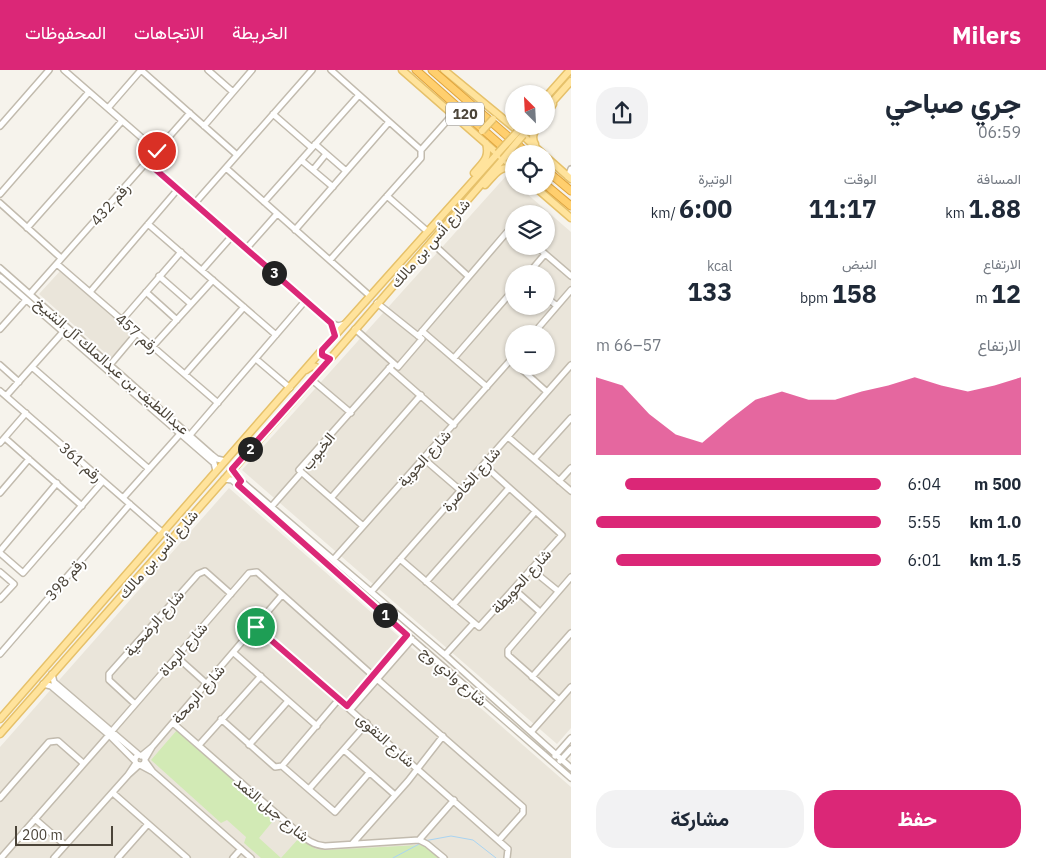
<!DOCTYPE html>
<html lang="ar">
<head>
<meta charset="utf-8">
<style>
	:root { --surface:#fff; --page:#f2f2f3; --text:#1f2937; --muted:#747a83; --accent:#db2777 }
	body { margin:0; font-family:"IBM Plex Sans",Vazirmatn,sans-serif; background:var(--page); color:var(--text); direction:rtl; height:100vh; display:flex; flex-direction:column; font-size:19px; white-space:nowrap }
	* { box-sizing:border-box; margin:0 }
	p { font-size:16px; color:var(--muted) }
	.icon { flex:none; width:28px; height:28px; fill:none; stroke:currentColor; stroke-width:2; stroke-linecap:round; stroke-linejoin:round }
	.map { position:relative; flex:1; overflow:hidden; direction:ltr }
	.panel { display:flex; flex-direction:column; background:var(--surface); width:475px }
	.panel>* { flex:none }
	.needle { width:32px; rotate:336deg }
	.controls { position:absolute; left:505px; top:15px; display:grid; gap:10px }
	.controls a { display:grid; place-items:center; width:50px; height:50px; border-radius:50%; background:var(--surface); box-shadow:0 1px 4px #0004; font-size:25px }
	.scale { position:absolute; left:15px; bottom:12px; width:98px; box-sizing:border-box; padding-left:5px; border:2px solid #4b4439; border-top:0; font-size:14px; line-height:18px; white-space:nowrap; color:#4b4439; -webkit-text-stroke:4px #fff; paint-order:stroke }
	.pin { position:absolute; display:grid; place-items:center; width:42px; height:42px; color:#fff; margin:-21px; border:2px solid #fff; border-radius:50%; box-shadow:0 1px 5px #0007 }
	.km { position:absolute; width:25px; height:25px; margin:-12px; border-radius:50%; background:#222; color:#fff; font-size:14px; line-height:25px; text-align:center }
	.round { display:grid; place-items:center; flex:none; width:52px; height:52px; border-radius:20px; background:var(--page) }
	.headline { display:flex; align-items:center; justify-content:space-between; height:85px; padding:0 25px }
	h1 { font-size:28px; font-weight:800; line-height:38px }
	.metrics { display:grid; grid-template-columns:repeat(3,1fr); gap:8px; height:85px; padding:5px 25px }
	.metrics div { display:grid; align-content:center }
	.metrics b { font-size:25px; font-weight:800 }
	.metrics small { font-size:14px; font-weight:400 }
	.metrics p { font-size:14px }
	.chart { height:140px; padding:10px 25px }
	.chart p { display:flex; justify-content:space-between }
	.chart svg { width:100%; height:90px; margin-top:5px; fill:var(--accent); opacity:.7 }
	.action { display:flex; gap:10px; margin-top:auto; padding:10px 25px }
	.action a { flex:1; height:58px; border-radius:20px; background:var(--accent); color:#fff; font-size:20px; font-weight:800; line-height:58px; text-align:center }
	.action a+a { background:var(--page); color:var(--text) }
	ul { padding:0 25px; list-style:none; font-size:16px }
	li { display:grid; grid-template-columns:80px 60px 1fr; align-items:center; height:38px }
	li i { height:12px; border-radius:6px; background:var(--accent) }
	header { display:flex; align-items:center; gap:30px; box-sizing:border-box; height:70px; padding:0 25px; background:var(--accent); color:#fff }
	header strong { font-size:24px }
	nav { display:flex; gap:28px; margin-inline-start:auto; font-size:18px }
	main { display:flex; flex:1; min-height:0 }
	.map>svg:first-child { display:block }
	.residential { fill:#eae5da; fill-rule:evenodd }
	.green { fill:#d2eab5 }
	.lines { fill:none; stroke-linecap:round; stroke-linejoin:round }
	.stream { stroke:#a9d4f2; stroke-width:1 }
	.minor-casing { stroke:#c2bbae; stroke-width:8 }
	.major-casing { stroke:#e6c16a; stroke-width:9 }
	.highway-casing { stroke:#e0a43c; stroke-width:9 }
	.minor { stroke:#fff; stroke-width:5 }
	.major { stroke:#ffe39c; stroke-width:6 }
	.highway { stroke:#ffcf6e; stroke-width:7 }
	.major-bridge-casing { stroke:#e6c16a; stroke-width:9; stroke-linecap:butt }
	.major-bridge { stroke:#ffe39c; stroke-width:6 }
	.route-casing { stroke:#fff; stroke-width:10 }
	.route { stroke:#db2777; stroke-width:6 }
	.labels { text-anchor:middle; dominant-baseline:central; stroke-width:4; stroke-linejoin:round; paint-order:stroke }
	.shield { fill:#fff; stroke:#817c74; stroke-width:1 }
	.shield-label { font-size:14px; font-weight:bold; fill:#4b4439 }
	.street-label { font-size:15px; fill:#4b4439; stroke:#fff }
</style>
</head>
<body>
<header>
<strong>Milers</strong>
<nav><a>الخريطة</a><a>الاتجاهات</a><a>المحفوظات</a></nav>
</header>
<main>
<section class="panel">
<div class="headline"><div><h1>جري صباحي</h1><p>06:59</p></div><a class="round"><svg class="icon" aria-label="share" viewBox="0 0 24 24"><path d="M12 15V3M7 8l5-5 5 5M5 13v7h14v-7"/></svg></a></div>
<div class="metrics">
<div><p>المسافة</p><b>1.88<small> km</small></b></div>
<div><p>الوقت</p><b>11:17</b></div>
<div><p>الوتيرة</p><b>6:00<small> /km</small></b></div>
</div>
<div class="metrics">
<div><p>الارتفاع</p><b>12<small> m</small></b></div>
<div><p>النبض</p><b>158<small> bpm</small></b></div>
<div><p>kcal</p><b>133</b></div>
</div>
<div class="chart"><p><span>الارتفاع</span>57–66 m</p>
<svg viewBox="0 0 160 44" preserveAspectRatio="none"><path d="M0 44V6L10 10L20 24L30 34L40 38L50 27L60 17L70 13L80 17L90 17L100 13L110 10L120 6L130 10L140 13L150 10L160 6V44z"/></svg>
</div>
<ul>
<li><b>500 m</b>6:04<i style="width:90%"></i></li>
<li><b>1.0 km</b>5:55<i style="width:100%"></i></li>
<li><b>1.5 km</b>6:01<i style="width:93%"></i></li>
</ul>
<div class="action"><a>حفظ</a><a>مشاركة</a></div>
</section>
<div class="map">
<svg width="571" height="788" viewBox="0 0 571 788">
	<rect width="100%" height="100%" fill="#f6f3ec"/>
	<!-- residential -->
	<path class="residential" d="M506,106L514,113V116H518L571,162V658L557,674L242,400ZM514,144H546V176H514ZM514,204H546V236H514ZM514,264H546V296H514Z
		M61,200L132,265L111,288L39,224Z
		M229,418L571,717V788H0V677Z"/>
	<!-- green -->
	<path class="green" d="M177,660L261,735L260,739L273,751L259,768L281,788L299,768L316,779L325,780L420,775L428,778L440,788H261L244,773L246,767L227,750L221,753L151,690Z"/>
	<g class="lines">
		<!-- stream -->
		<path class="stream" d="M424,771L451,766L473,770L496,788
			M393,788L421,773"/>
		<!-- minor casing -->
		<g class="minor-casing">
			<path id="minor" d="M64,0L157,81
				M141,0L237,85
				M208,0L233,22
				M331,0L421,80
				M108,38L141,0
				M273,44L312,78
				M0,56L49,0
				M204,56L252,0
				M315,74L346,101
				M301,90L333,117
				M147,92L331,253L338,256L345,254
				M226,98L370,226
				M313,100L326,84
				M568,107L571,99
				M0,124L89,22
				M387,126L427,161
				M264,132L359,25
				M0,133L61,188
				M195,133L312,0
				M148,154L276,265
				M27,158L122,51
				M295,160L389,52
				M431,172L468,206
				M536,176L571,206
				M246,179L277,144
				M330,190L421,88V80L453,44
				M57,194L218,333
				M0,198L212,385L217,389L225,391
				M202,200L232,166
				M528,204L545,184
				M159,206L191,234
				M0,207L214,393L216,401
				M90,222L178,119
				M146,222L177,250
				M30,224L190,43
				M546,227L557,236
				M122,250L181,182
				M0,259L26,230
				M355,259L398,297L422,269L377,233
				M422,261L487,317
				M533,264L571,220
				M418,266L507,162L514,160
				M153,276L213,210
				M454,288L514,219
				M256,289L290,318
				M0,295L19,312
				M110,295L137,263
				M518,296L547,322
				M32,297L149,399
				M389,298L454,355
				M185,304L244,237
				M312,310L351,343
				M0,321L163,463
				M6,326L63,262
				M190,365L305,231
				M508,367L571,421
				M5,368L82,436
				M0,373L26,343
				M424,389L460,420
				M534,389L571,348
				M233,399L241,411L445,585L571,698
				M224,409L232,410L266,439L407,565L571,708
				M559,411L571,398
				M0,423L29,389
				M123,428L180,364
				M331,428L421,325
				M272,436L301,403
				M363,456L299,400L393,294
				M0,481L57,413
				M0,483L23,503L103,411
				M334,489L514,286
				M400,489L479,557L562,465L484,395
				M531,499L558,521
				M0,502L14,514L0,529
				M426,512L509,418
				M514,519L540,542
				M371,522L571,295
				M453,535L535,442
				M256,557L508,779L507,788
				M234,583L317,656
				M0,584L130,434
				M445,585L474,553
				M177,587L207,614
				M52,604L54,612L139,685
				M532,607L571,563
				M377,609L523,737V743L499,770
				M43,614L51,616L109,665L135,691
				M559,630L508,585V580L571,507
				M135,634L109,610V604L198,504L205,501L231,524
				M347,636L407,565
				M351,639L412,569
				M221,649L275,697L282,696L335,742L369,703
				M173,653L293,758C304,767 311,775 325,776L419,770L427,774L444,788
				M112,661L249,503L257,502L370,603L371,608
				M531,662L571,617
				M199,675L261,606
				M249,675L288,631
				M152,677L282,525
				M344,680L395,725
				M135 690a5 5 0 1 1 10 0a5 5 0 1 1-10 0Z
				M141,686L152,677L145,689
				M555,686L571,668
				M560,691L571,679
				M136,693L128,705L139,695
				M140,695L153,702L145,691
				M282,696L339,629
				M153,702L251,788
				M309,719L367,653
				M113,723L187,788
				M0,728L49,672L58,671L83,693
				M35,749L65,775
				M419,770L454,730
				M352,774L408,711L443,666
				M1,788L109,665
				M54,788L128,705
				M118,788L148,754
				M233,788L241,779"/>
		</g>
		<!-- major casing -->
		<g class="major-casing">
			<path id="major" d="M402,0L514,98
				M444,0L518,61L543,84
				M546,27L570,0
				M546,39L571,11
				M546,46L553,34
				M523,65L531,56
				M535,74C531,67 534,62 538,56
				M546,87L571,109
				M474,103C483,92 490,88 486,73
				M485,115C493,107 500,94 512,99
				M534,116L571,148
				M330,289L322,285V280L498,83
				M317,304L503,89
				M0,649L322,280
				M0,664L317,304L316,297L312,296L306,300"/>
		</g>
		<!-- highway casing -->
		<g class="highway-casing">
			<path id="highway" d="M416,0L514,87
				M432,0L528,84
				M546,100L571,121
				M546,115L571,136"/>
		</g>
		<!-- minor -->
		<use href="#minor" class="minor"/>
		<!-- major -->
		<use href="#major" class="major"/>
		<!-- highway -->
		<use href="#highway" class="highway"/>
		<!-- major-bridge casing -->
		<g class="major-bridge-casing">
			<path id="major-bridge" d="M482,61L493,49
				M498,83L518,61
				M503,89L523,65"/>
		</g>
		<!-- major-bridge -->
		<use href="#major-bridge" class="major-bridge"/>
	</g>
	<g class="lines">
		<!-- route casing -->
		<g class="route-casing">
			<path id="route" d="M157,81L147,92L331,253L335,266L322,280V285L330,289L232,399L241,411L238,415L407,565L347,636L256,557"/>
		</g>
		<!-- route -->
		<use href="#route" class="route"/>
	</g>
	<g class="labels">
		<!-- shield labels -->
		<rect class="shield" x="446" y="32.5" width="38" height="23" rx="4"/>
		<g class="shield-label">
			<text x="465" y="44">120</text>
		</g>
		<!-- street labels -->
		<g class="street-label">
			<text transform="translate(110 134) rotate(-49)">رقم 432</text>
			<text transform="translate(430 173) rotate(-49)">شارع أنس بن مالك</text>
			<text transform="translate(137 263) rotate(41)">رقم 457</text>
			<text transform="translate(112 296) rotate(41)">عبداللطيف بن عبدالملك آل الشيخ</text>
			<text transform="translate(318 381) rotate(-51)">الخبوب</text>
			<text transform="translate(424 388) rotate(-48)">شارع الحوية</text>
			<text transform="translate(81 392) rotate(41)">رقم 361</text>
			<text transform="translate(471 409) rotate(-49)">شارع الخاصرة</text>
			<text transform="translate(158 484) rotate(-49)">شارع أنس بن مالك</text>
			<text transform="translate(65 509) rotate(-49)">رقم 398</text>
			<text transform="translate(521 511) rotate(-48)">شارع الحويطة</text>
			<text transform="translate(154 553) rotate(-49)">شارع الرضحية</text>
			<text transform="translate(183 579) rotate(-49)">شارع الرماة</text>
			<text transform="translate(454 606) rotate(41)">شارع وادي وج</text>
			<text transform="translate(198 624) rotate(-49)">شارع الرمحة</text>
			<text transform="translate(386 670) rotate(42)">شارع التقوى</text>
			<text transform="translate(272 739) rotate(40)">شارع جبل الثمد</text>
		</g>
	</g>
</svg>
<div class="controls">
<a><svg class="needle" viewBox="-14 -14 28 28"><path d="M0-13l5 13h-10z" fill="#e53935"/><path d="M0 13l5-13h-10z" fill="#747a83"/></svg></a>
<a><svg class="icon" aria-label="locate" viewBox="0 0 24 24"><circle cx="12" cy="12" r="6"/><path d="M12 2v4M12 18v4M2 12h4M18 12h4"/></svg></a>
<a><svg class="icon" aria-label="layers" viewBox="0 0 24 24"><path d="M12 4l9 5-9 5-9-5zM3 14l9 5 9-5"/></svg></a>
<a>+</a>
<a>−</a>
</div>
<div class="scale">200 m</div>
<div class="pin" style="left:256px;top:557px;background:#1e9e55"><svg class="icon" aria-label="arrive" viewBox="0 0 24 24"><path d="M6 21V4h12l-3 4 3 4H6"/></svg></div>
<div class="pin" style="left:157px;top:81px;background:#d93025"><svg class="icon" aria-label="check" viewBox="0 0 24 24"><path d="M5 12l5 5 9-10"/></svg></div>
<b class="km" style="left:385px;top:545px">1</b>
<b class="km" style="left:250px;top:379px">2</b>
<b class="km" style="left:274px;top:203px">3</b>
</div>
</main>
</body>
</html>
